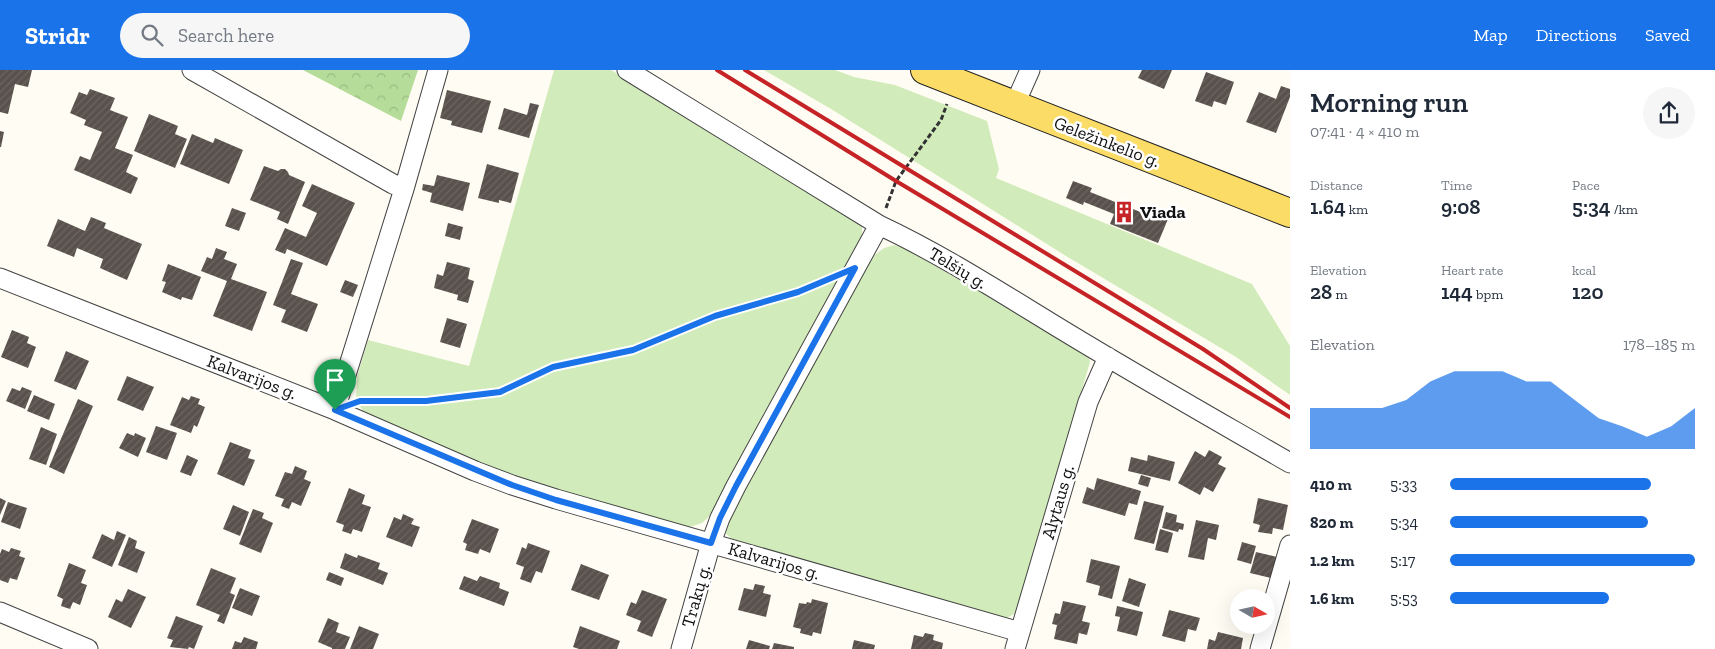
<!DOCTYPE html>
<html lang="en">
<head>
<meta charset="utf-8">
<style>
	:root { --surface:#fff; --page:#f6f6f7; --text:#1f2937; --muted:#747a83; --accent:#1a73e8 }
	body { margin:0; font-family:"Zilla Slab",serif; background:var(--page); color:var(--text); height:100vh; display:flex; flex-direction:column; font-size:19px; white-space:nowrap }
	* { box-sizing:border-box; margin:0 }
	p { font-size:16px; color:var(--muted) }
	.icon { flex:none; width:28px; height:28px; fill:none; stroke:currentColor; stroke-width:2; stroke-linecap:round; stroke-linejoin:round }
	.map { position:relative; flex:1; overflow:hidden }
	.panel { display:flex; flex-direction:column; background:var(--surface); width:425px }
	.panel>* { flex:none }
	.needle { width:32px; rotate:99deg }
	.tools { position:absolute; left:1230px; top:519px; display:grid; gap:10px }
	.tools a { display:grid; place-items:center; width:45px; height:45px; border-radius:50%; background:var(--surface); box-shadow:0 5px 20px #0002; font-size:25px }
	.pin { position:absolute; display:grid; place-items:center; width:42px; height:42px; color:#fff; margin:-51px -21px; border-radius:50% 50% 50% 0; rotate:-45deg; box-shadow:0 0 5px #0007 }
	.pin .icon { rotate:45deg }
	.round { display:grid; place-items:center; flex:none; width:52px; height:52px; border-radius:26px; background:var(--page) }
	.head { display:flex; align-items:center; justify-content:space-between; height:85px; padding:0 20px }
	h1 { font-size:28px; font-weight:600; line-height:38px }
	.figures { display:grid; grid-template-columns:repeat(3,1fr); gap:8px; height:85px; padding:5px 20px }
	.figures div { display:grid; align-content:center }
	.figures b { font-size:21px; font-weight:600 }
	.figures small { font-size:14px; font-weight:400 }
	.figures p { font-size:14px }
	.chart { height:140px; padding:10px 20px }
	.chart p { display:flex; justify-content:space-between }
	.chart svg { width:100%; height:90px; margin-top:5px; fill:var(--accent); opacity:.7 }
	ul { padding:0 20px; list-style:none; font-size:16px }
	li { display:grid; grid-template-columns:80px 60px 1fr; align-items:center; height:38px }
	li i { height:12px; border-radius:6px; background:var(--accent) }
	header { display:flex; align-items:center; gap:30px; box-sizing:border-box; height:70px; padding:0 25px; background:var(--accent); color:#fff }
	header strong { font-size:24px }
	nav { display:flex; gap:28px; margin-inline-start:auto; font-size:18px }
	.search { width:350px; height:45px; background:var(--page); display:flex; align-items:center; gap:12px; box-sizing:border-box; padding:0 18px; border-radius:28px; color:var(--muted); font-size:19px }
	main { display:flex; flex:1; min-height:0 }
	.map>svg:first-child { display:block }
	.grass { fill:#d2ebba }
	.forest { fill:url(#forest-crowns) }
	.building { fill:url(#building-hatch) }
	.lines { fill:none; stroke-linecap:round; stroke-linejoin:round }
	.street-casing { stroke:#434343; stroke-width:21 }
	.primary-casing { stroke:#212121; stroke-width:30 }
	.path { stroke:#323232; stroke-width:3; stroke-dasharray:5 2.5; stroke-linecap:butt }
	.street { stroke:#fff; stroke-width:19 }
	.primary { stroke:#fbdc66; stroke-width:28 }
	.rail { stroke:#c52326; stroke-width:4 }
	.route-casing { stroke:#fff; stroke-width:10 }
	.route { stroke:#1a73e8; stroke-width:6 }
	.labels { text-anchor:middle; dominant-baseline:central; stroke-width:5; stroke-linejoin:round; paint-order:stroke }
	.street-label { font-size:18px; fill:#101010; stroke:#fff }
	.poi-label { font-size:18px; font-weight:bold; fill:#101010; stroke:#fff; text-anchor:start }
</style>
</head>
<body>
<header>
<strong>Stridr</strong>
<div class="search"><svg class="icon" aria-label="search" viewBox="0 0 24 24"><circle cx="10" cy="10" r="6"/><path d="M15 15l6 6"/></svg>Search here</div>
<nav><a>Map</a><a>Directions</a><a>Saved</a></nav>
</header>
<main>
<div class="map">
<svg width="1290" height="579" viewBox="0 0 1290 579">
	<defs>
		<pattern id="forest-crowns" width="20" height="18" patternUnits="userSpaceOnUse" patternTransform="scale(1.25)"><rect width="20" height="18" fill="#b5dc99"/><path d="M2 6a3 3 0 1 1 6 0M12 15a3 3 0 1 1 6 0" fill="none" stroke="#9bbc83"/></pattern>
		<pattern id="building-hatch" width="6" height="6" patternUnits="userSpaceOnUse" patternTransform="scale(1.25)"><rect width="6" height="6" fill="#59514c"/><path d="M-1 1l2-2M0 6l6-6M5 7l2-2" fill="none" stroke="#6c6561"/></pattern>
	</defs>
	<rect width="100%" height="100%" fill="#fffdf3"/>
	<!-- grass -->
	<path class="grass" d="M554,0H611L858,150L862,156V166L711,445L702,453L687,458L519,410L364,343L356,329L357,307L368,270L469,296Z
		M764,0H835L854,7L895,15L987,51L999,99L996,108L1252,214L1290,276V325L1236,287L1066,186L831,39Z
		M894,175L904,178L1086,283L1089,286L1090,292L1020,533L1014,544L1005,549L732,469L726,464L727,454L796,323L872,187L884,178Z"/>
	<!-- forest -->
	<path class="forest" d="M303,0H418L401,51Z"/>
	<!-- building -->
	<path class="building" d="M0,0H32L28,17L15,14L8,44L0,42Z
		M1142,0H1172L1164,19L1138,8Z
		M1206,2L1234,12L1226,35L1214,31L1212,37L1195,31Z
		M1281,16L1290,19V27L1276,63L1246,52L1259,22L1276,29Z
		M90,19L115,28L110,40L128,47L115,78L133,85L126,102L138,108L131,124L74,100L80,86L90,90L102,62L84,55L86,50L70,43L79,22L87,25Z
		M447,20L491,31L482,63L451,55L452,51L440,48Z
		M530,33L539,35L529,68L498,59L504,38L527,45Z
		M149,44L178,56L175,64L187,69L175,98L134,81Z
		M0,61L4,62L1,77H0Z
		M192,64L213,73L215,68L243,80L229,114L180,94Z
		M487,94L519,103L511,133L499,130V133L478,128Z
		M264,96L278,101L281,99H285L288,102L289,105L305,112L288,154L277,149L280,142L250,130Z
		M437,105L470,113L463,141L430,132L432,123L422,120L423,114L434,116Z
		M1073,111L1092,118L1090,122L1143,143L1144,140L1168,149L1158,173L1110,154L1114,144L1084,132L1083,135L1066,128Z
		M312,114L355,133L327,196L287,179L285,184L275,180L285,158L306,167L317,143L302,136Z
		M232,138L246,143L239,161L225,156Z
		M91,147L106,153L104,158L142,174L127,210L100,198L103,189L77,178L74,187L47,176L58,149L85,161Z
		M448,153L463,157L460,170L445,166Z
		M216,178L227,182L224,189L237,194L231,209L267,222L252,261L213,246L227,211L201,201L207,187L212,189Z
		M291,189L303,193L291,224L318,234L307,262L281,252L286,240L273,235Z
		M447,192L470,198L468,209L474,211L468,233L457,230L458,225L434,218L437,204L443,206Z
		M168,194L201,207L192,230L182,227L181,230L162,222L166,212L162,211Z
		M345,210L358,215L353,227L340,222Z
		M447,248L467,254L460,278L440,272Z
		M12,260L29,267L27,273L36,277L28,298L1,287Z
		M66,281L89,291L76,320L54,311Z
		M127,306L154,317L143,341L117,330Z
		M22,317L32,321L25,339L6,331L12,318L20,321Z
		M34,325L55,334L49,350L27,341Z
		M191,326L200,329L198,334L205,337L197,357L194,355L191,363L170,355L182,327L189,330Z
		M78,329L93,336L64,404L49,397Z
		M156,356L177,363L167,390L146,382Z
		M41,357L57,364L46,395L29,389Z
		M127,363L134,366L135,363L146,368L138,387L119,378Z
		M230,372L251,380L248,388L255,390L244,416L217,404Z
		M1209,380L1222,387L1218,394L1226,398L1213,422L1204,417L1200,425L1178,413L1195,381L1205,387Z
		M187,385L198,390L191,406L180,402Z
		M1148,385L1175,392L1170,411L1128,401L1131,387L1147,391Z
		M295,396L307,401L304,409L311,412L301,436L292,432L289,439L281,436L284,429L275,426L285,402L292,404Z
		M1141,405L1151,408L1148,417L1138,414Z
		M1097,408L1141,421L1137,435L1129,433L1125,446L1082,433L1087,417L1094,420Z
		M349,418L365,425L362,434L371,437L362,462L353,459L351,464L342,461L344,455L336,452Z
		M0,428L6,431L0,445Z
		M1258,428L1288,435L1283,460L1273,458L1272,464L1258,462L1260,455L1253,453Z
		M1144,431L1164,436L1154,474L1134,469Z
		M8,432L27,438L20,459L1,452Z
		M233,435L249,442L240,466L223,459Z
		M253,439L264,443L262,448L273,453L261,483L239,474Z
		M1166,442L1177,445L1176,452L1184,454L1183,460L1179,459L1178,462L1162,458Z
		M403,444L414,449L411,454L420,457L412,477L386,467L394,447L401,450Z
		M472,449L499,459L490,483L480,479L478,484L465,480L467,474L463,472Z
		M1196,450L1219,455L1216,470L1208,468L1204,490L1188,487Z
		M1160,459L1173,463L1168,483L1155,480Z
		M117,461L126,465L112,497L92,488L102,464L114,470Z
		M129,467L137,471L135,478L145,482L137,503L118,495Z
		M1242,472L1256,476L1251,494L1237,490Z
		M528,473L550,481L542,503L536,501L531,513L520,509L524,497L516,494L522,477L526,479Z
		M11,478L21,481L19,486L25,488L17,510L10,508L8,513L0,510V484L2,479L9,482Z
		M1256,482L1277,487L1271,508L1250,503Z
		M345,483L357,488L358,485L380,493L378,499L388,503L383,515L340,498Z
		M1091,489L1120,496L1112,529L1098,525L1100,516L1086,512Z
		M69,493L86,500L81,513L87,515L80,535L73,532L70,539L61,536L63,529L57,526Z
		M581,494L609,505L599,530L571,520Z
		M211,498L236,508L230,523L235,525L224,554L217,551L220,545L196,535Z
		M329,502L344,508L341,516L326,510Z
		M464,506L477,511L480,506L500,513L499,518L509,522L504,536L459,519Z
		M1129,508L1146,514L1139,537L1122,531Z
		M755,514L765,516L763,523L771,525L766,547L738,540L744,518L753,520Z
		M240,518L260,526L252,546L232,538Z
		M128,519L146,527L131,558L108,547L116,529L122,532Z
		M642,520L667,529L652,567L637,561L641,551L626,545L631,532L636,534Z
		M812,529L828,533L821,564L813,562L812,566L800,563L801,559L793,557L799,533L806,534L807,532L811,533Z
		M1063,531L1086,536L1082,551L1090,553L1087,565L1079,563L1077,574L1054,569L1057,555L1052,554L1055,543L1060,544Z
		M1117,536L1143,542L1137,566L1117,561L1120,547L1115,546Z
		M1169,540L1200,548L1196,561L1188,559L1185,572L1162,566Z
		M176,546L203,556L194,579L189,577L188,579L170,577L173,570L167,568Z
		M328,548L339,553L336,562L350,567L345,579H332V578L318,572Z
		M359,556L379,564L373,579H350Z
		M580,556L620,571L617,579H579L573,577Z
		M1218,562L1243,568L1241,579H1207L1209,569L1215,571Z
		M925,563L934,565L933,570L943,573L942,579H911L914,565L923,567Z
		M244,567L258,572L256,579H232L235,571L241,573Z
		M749,570L770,576L769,579H746Z
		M854,570L875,575L874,579H852Z
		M774,573L794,577V579H772Z"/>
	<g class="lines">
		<!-- street casing -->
		<g class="street-casing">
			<path id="street" d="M192,0L393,114L404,119
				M627,0L879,155C943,185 1003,224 1064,261C1138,306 1214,349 1290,393
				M1014,36L1030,0
				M0,208L335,340L475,401L512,415L556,429L1020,562
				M335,340L404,119L438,0
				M0,542L88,579
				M681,579L711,473L720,448L736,416L879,155
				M1015,579L1088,332L1108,287
				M1260,579L1290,475"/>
		</g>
		<!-- primary casing -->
		<g class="primary-casing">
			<path id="primary" d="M925,0L1290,143"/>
		</g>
		<!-- path -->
		<path class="path" d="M886,138L896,111L941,50L947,34
			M367,331H426L500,322L553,297L633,280L715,246L799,222L827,210"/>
		<!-- street -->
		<use href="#street" class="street"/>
		<!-- primary -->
		<use href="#primary" class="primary"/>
		<!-- rail -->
		<path class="rail" d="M717,0L896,111L1290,347
			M745,0L1203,279L1290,338"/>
	</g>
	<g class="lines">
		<!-- route casing -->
		<g class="route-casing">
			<path id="route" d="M855,198L736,416L720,448L711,473L556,430L512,415L335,340L360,331H426L500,322L553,297L633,280L715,246L798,222Z"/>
		</g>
		<!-- route -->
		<use href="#route" class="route"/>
	</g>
	<!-- icons -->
	<defs>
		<g id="building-bare" transform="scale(1.725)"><path d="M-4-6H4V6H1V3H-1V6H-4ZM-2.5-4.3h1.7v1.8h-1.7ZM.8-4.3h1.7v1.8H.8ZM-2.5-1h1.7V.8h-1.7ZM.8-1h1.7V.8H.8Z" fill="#c52326" stroke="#fff" stroke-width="2.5" paint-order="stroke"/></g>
	</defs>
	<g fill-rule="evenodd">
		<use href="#building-bare" x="1124" y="142"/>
	</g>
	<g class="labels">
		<!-- street labels -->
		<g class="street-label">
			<text transform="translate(1107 72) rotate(21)">Geležinkelio g.</text>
			<text transform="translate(958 198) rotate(31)">Telšių g.</text>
			<text transform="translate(252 307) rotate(21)">Kalvarijos g.</text>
			<text transform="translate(1058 432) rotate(-74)">Alytaus g.</text>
			<text transform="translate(774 491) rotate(16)">Kalvarijos g.</text>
			<text transform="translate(696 526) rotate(-74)">Trakų g.</text>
		</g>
		<!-- poi labels -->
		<g class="poi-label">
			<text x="1140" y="142">Viada</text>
		</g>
	</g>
</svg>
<div class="tools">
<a><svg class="needle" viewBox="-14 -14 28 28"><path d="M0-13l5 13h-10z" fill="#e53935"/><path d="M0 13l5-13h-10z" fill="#747a83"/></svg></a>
</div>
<div class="pin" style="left:335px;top:340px;background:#1e9e55"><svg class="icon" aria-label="arrive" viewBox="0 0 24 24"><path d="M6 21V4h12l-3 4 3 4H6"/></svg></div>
</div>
<section class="panel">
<div class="head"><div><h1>Morning run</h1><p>07:41 · 4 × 410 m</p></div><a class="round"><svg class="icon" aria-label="share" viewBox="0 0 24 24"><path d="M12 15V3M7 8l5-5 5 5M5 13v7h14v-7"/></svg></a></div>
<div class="figures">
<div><p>Distance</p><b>1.64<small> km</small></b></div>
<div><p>Time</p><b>9:08</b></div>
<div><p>Pace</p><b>5:34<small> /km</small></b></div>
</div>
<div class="figures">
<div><p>Elevation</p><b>28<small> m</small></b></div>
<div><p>Heart rate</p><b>144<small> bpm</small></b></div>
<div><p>kcal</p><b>120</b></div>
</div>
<div class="chart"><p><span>Elevation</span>178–185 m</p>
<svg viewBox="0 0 160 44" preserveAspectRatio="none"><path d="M0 44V24L10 24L20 24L30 24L40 20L50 11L60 6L70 6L80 6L90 11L100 11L110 20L120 29L130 33L140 38L150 33L160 24V44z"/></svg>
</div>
<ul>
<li><b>410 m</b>5:33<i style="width:82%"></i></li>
<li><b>820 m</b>5:34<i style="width:81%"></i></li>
<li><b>1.2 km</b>5:17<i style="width:100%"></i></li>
<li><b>1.6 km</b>5:53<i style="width:65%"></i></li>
</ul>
</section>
</main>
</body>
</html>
